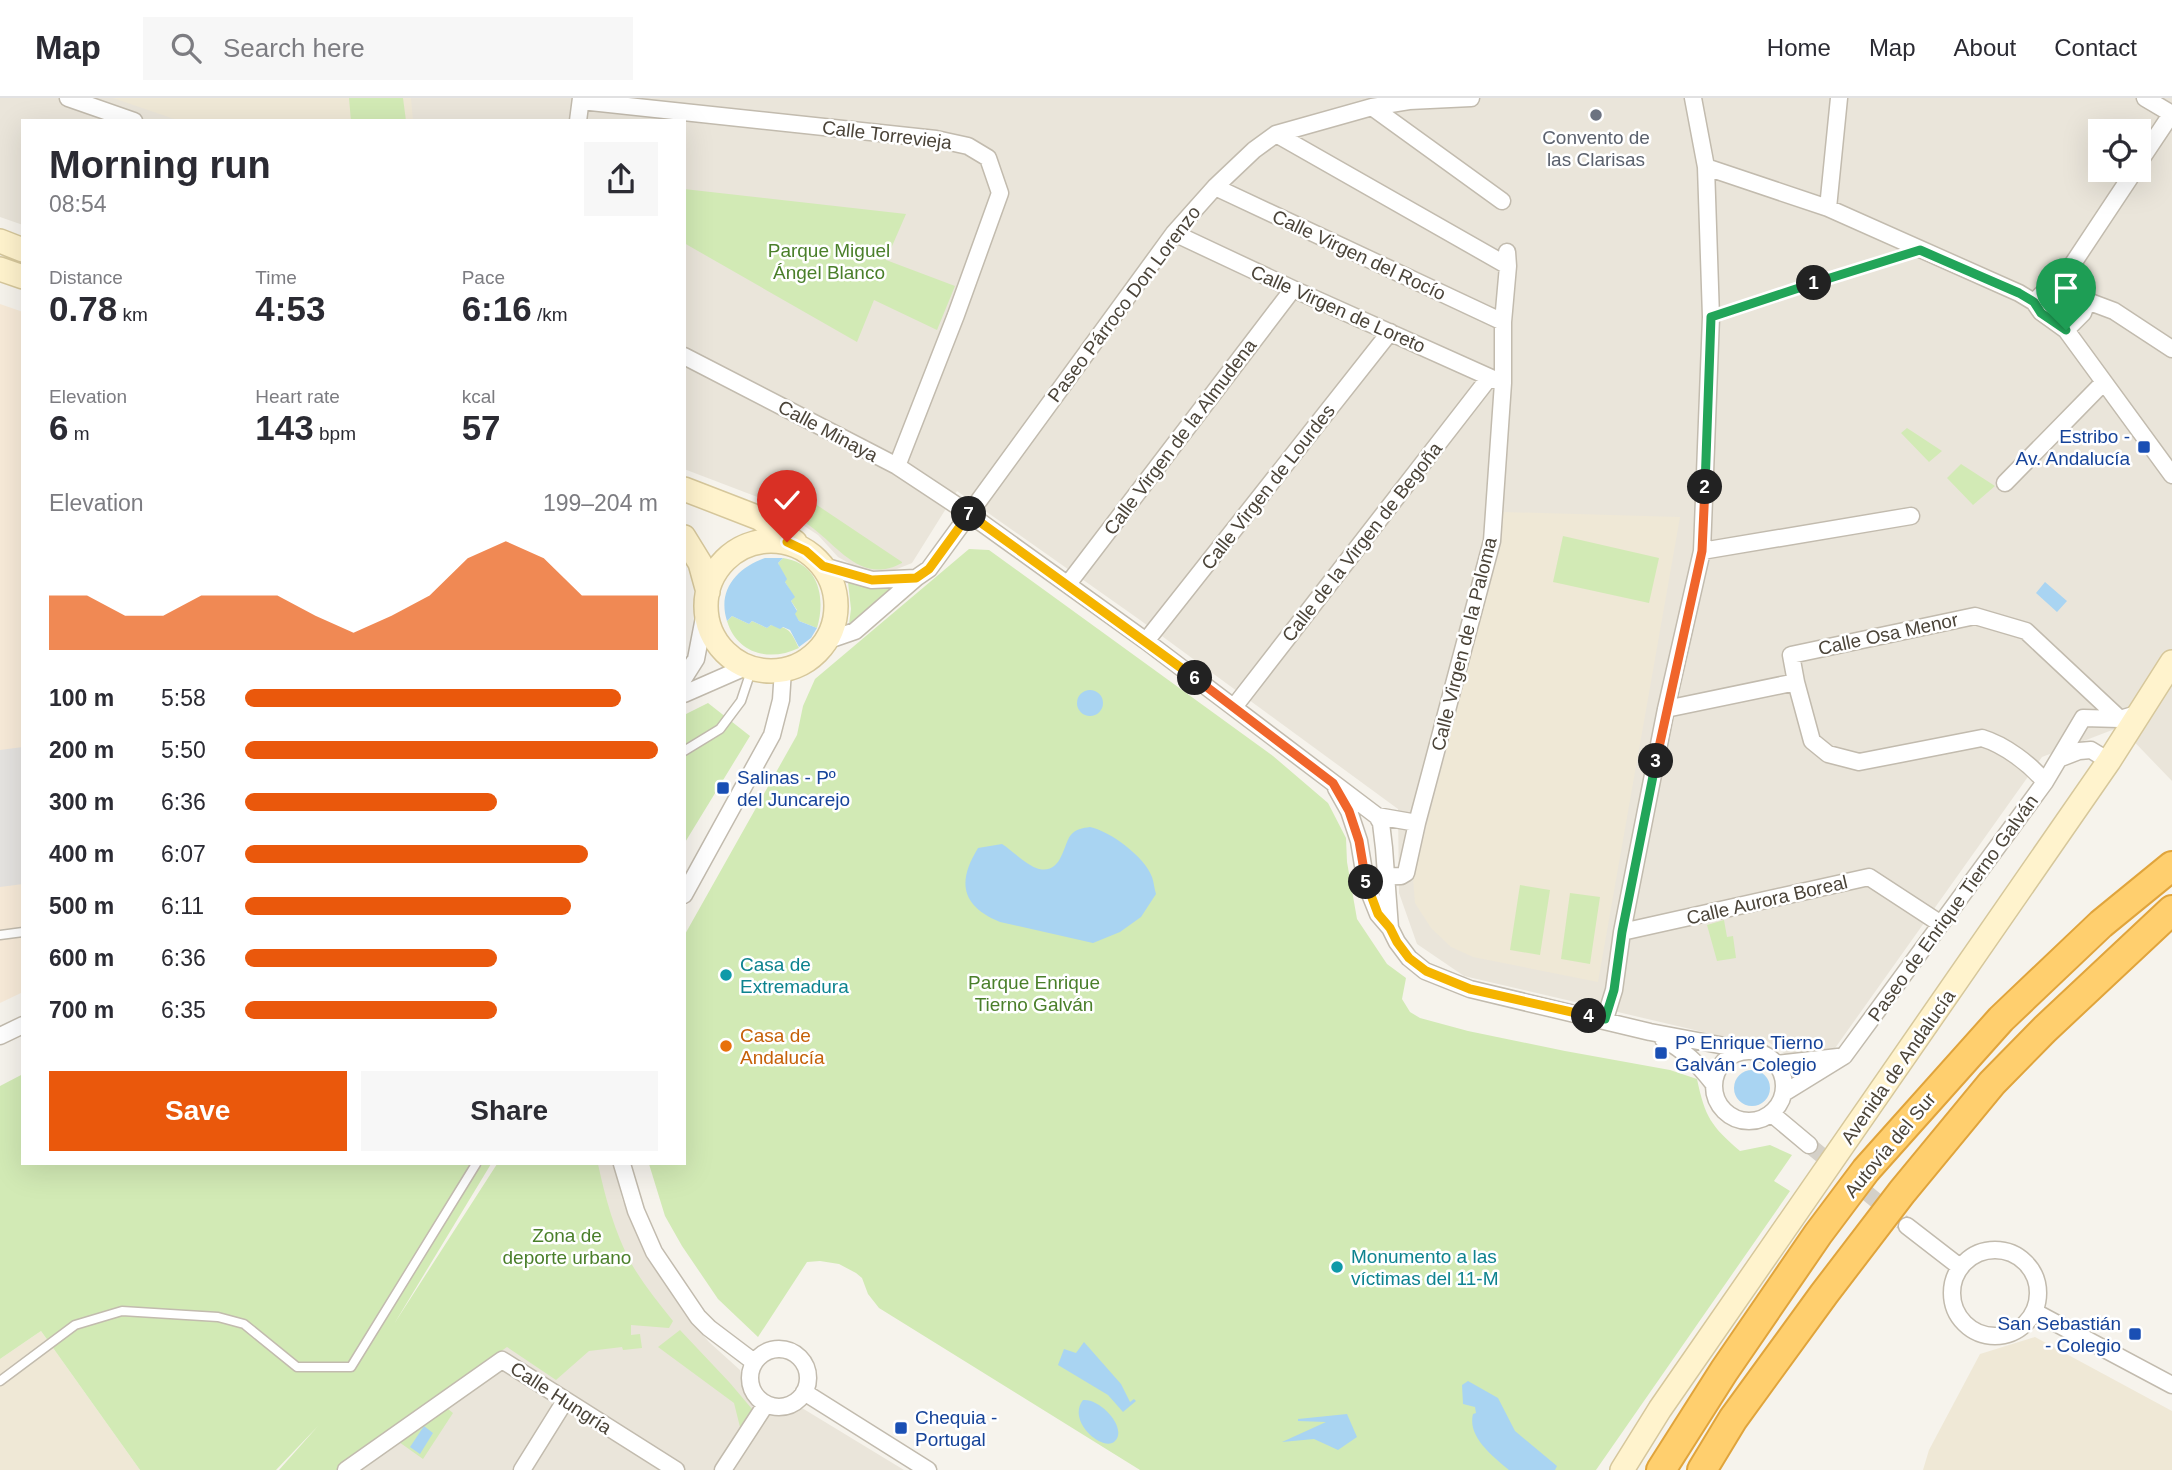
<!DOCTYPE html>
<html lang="en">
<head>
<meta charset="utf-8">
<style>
	:root { --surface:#fff; --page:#f7f7f7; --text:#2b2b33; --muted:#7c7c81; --line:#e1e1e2; --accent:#ea580c }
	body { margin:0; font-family:Helvetica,sans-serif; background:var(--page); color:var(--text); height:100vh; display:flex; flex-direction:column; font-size:26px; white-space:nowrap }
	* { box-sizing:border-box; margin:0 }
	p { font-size:23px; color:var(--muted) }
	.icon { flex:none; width:38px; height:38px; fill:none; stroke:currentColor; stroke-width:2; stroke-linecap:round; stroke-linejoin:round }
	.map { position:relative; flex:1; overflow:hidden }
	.drawer { position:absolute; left:21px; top:21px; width:665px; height:1046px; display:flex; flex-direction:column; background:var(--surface); border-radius:0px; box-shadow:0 7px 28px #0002 }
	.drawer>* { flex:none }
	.fabs { position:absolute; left:2088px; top:21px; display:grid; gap:14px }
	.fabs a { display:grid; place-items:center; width:63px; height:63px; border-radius:0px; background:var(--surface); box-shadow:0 7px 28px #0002; font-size:35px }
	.pin { position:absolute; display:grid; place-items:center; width:60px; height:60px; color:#fff; margin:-72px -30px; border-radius:50% 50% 50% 0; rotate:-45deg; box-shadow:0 0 7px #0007 }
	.pin .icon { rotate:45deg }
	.km { position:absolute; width:35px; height:35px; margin:-18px; border-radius:50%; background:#222; color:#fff; font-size:19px; line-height:35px; text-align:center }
	.round { display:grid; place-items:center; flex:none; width:74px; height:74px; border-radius:0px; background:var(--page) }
	.overview { display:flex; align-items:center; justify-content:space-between; height:119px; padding:0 28px }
	h1 { font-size:38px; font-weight:700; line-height:52px }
	.metrics { display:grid; grid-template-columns:repeat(3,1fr); gap:10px; height:119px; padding:7px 28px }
	.metrics div { display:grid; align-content:center }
	.metrics b { font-size:35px; font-weight:700 }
	.metrics small { font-size:19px; font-weight:400 }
	.metrics p { font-size:19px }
	.chart { height:196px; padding:14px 28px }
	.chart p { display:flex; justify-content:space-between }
	.chart svg { width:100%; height:126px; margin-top:7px; fill:var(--accent); opacity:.7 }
	.action { display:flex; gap:14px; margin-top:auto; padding:14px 28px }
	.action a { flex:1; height:80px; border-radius:0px; background:var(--accent); color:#fff; font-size:28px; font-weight:700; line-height:80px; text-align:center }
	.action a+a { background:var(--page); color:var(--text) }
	ul { padding:0 28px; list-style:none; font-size:23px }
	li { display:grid; grid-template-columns:112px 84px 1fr; align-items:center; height:52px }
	li i { height:18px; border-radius:9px; background:var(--accent) }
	header { display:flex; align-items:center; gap:42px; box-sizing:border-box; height:98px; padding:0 35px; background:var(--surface); border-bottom:2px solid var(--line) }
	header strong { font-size:33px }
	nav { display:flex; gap:38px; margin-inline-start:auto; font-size:24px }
	.search { width:490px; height:63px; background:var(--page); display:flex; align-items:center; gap:18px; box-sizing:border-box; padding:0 24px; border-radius:0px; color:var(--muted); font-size:26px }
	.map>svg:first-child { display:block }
	.residential { fill:#eae5da; fill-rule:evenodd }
	.commercial { fill:#f7ead8 }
	.education { fill:#efe8d6 }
	.green { fill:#d2eab5 }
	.parking { fill:#e5e3e0 }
	.water { fill:#a9d4f2 }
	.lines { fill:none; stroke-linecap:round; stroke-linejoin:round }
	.street-tunnel { stroke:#d4d0c8; stroke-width:16; stroke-dasharray:16 8; stroke-linecap:butt }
	.lane-casing { stroke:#c2bbae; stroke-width:11 }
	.street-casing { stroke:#c2bbae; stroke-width:19 }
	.secondary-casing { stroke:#d6c79b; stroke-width:26 }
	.highway-casing { stroke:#e0a43c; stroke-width:32 }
	.lane { stroke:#fff; stroke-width:8 }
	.street { stroke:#fff; stroke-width:16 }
	.secondary { stroke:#fff3cd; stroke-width:23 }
	.highway { stroke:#ffcf6e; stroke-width:28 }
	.split-1-casing { stroke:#fff; stroke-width:14 }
	.split-2-casing { stroke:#fff; stroke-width:14 }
	.split-3-casing { stroke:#fff; stroke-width:14 }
	.split-4-casing { stroke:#fff; stroke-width:14 }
	.split-5-casing { stroke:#fff; stroke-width:14 }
	.split-6-casing { stroke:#fff; stroke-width:14 }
	.split-7-casing { stroke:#fff; stroke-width:14 }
	.split-8-casing { stroke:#fff; stroke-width:14 }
	.split-1 { stroke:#22a559; stroke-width:9 }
	.split-2 { stroke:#22a559; stroke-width:9 }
	.split-3 { stroke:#f0652b; stroke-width:9 }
	.split-4 { stroke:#22a559; stroke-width:9 }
	.split-5 { stroke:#f5b400; stroke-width:9 }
	.split-6 { stroke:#f0652b; stroke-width:9 }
	.split-7 { stroke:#f5b400; stroke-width:9 }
	.split-8 { stroke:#f5b400; stroke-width:9 }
	.worship-dot { fill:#6b7280; stroke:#fff; stroke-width:2.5 }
	.transit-dot { fill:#1a4fb4; stroke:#fff; stroke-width:2.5 }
	.culture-dot { fill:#0f9aa8; stroke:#fff; stroke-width:2.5 }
	.food-dot { fill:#e8710a; stroke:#fff; stroke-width:2.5 }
	.labels { text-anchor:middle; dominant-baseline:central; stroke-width:5; stroke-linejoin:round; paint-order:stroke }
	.street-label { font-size:19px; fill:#4b4439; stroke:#fff }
	.worship-label { font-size:19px; fill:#5b616d; stroke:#fff }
	.park-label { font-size:19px; fill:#4a7f2a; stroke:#fff }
	.transit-label { font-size:19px; fill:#164399; stroke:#fff; text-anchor:start }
	.culture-label { font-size:19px; fill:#0d838f; stroke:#fff; text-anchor:start }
	.food-label { font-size:19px; fill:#c56008; stroke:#fff; text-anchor:start }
</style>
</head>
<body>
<header>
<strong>Map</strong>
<div class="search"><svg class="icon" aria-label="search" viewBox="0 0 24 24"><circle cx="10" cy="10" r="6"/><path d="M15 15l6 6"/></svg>Search here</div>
<nav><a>Home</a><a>Map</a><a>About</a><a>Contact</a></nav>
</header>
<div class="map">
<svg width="2172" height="1372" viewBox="0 0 2172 1372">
	<rect width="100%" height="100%" fill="#f6f3ec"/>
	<!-- residential -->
	<path class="residential" d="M0,0H2172V683L2120,629L2042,659L1833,953L1792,961L1767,943L1733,941L1464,878L1417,846L1399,795L1398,711L1140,522L957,393L912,465L892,473L861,472L838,459L818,437L765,402L684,371V23H23V127L0,119ZM2100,33H2138V72H2100Z
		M522,1066H614L622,1101L647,1159L685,1216L709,1244L740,1272L747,1292L754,1303L771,1314H785L802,1310L904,1372H304Z"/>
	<!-- commercial -->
	<path class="commercial" d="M0,206L23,214V894L0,905Z"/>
	<!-- education -->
	<path class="education" d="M113,0H411L413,23H180Z
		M1503,414L1680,419L1598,884L1473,859L1451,849L1431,830L1415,805L1413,780L1499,451Z
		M41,1233L140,1372H0V1261Z
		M2035,1239L2172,1313V1372H1923L1929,1352L1980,1256Z"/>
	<!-- green -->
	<path class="green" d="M349,0H403L406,23H351Z
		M684,91L906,116L886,162L955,188L937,232L874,202L857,244L684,145Z
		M1907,330L1942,353L1929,364L1901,335Z
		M1961,366L1995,388L1973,407L1947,380Z
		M787,387L902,464V465C863,486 841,452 814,431C803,422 789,416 777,408Z
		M1563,438L1659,460L1649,505L1553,484Z
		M969,451L989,452L1273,658L1328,705L1346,740L1347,764L1357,821L1387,866L1406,880L1402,901L1410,914L1420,920L1468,933L1565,953L1670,972L1697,981C1705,1019 1711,1028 1740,1053L1770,1047L1792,1057L1774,1083L1790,1093L1596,1372H1140L879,1210L868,1196L862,1180L856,1175L839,1166L820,1163L807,1164L758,1239L718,1201L682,1148L665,1118L649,1066H684V838L797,637L803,608L815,581Z
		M783,460C819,465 826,500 817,530L799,523L794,516L797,512L791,503L794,499L785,484L778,465Z
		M848,484L867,489L895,488L849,526L851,511Z
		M732,518L749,526L752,523L767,530L771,527C790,529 791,534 799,550C770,564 737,556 727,523Z
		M708,605L750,638L684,746V617Z
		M1520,787L1550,792L1540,857L1510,852Z
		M1570,795L1600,799L1590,866L1561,861Z
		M1724,822L1727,839L1733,838L1736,860L1717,863L1707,827Z
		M23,976V1066H491L394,1226L497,1066H598C605,1099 615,1135 631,1165C643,1186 658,1204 673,1223L669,1230L631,1227V1237L640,1236L642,1250L623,1252L622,1249L589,1253L556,1282L507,1249L336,1372H279L318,1328L276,1372H140L41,1233L0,1261V988Z
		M680,1232L730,1285L752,1311L740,1329L734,1305L658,1249Z
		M447,1310L453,1315L423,1361L399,1344Z"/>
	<!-- parking -->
	<path class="parking" d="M23,649V786L0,789V652Z"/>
	<!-- water -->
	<path class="water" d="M765,460H783L778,465L787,481L785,484L795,499L791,503L797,513L795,516L799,523L817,530L811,540L799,549L790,532L783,529L780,531L771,527L767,530L752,523L749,526L732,518L727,523C717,492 737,470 765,460Z
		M2045,484L2067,503L2057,514L2036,495Z
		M1077 605a13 13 0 1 1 26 0a13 13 0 1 1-26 0Z
		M1090,729C1110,733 1145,759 1152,779C1154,784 1154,790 1156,796L1141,819L1120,834L1093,845L1000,824C961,808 957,784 978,750L1002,746C1013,753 1026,767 1039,771C1061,776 1063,749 1070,738C1075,731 1083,730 1090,729Z
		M1734 990a18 18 0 1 1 36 0a18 18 0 1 1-36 0Z
		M1084,1244L1121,1286L1130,1304L1134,1301L1136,1303L1123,1314L1108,1297L1058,1267L1064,1251L1076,1255Z
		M1468,1283L1498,1300L1515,1333L1557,1368L1555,1372H1509C1494,1359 1467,1339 1473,1316L1476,1315L1475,1309L1463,1306L1462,1287Z
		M1083,1302C1100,1300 1128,1330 1115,1343C1104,1355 1066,1324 1083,1302Z
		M1347,1316L1357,1339L1338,1352L1314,1341L1282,1344L1326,1324L1298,1323V1321Z
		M424,1328L433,1335L420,1356L410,1349Z"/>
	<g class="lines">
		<!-- street-tunnel -->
		<path class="street-tunnel" d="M1809,1047L1907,1128"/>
		<!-- lane casing -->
		<g class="lane-casing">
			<path id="lane" d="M1711,219L1918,153
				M684,653L720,631L741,603L752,570
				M0,837L23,834
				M0,1283L75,1227L122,1213L218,1219L244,1226L297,1269H351L476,1066"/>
		</g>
		<!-- street casing -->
		<g class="street-casing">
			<path id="street" d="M68,0L134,23
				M2145,0L2172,16
				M581,3L936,41L968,48L988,60L1000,95L956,217L897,368
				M1372,9L1502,103
				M578,23L581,0
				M1276,36L1508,168
				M2138,66L2172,15
				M1706,69L1828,110L2019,195L2034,204L2041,214L2066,232L2172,377
				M1215,89L1503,224
				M1828,110L1839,0
				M1174,135L1293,191L1498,283
				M2058,192L2064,179L2135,72
				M2034,204L2042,196L2058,192L2114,213L2172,251
				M2066,232L2083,215L2087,204
				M684,258L897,368L968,415L1146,543L1377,718L1381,725L1384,750L1390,830
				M2005,385L2103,285
				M1702,453L1911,418
				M823,468L872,482L916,480
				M1068,486L1293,191
				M826,543L855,533L916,480L929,471L1174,135L1215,89L1254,52L1276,36L1372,9L1409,3L1471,0
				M1146,543L1390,234
				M684,580L696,561L706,509
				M1796,584L1812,643L1828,656L1859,664L1982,640C2005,647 2030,666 2045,684
				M684,596L748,568
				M1234,609L1489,280
				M1666,611L1796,584L1791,557L1975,518L2026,533L2120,621
				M2061,660L2079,653L2091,652L2109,663
				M1336,690L1349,713L1359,743L1366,786L1378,816L1390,830L1397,844L1409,860L1425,873L1470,891L1650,934L1746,952
				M1377,718L1417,725
				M1365,779L1401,778L1406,775L1417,725L1492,443L1503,285V224L1508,168L1507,154
				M684,797L772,637L781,602L783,572
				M1622,834L1869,779L1941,826
				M1605,921L1614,892L1622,834L1666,611L1702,453L1711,219L1706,69L1693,0
				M0,938L23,927
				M1663,941C1684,952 1698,966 1713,985
				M1714 988a35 35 0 1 1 70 0a35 35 0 1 1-70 0Z
				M1777,966L1838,959
				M1784,995L1844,958L2045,684L2083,620L2120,621L2140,615
				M1772,1016L1809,1047
				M622,1066L636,1113L654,1154L698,1219L709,1230L754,1264
				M1907,1128L1960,1169
				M1952 1195a43 43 0 1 1 86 0a43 43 0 1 1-86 0Z
				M2035,1214L2172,1287
				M750 1280a29 29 0 1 1 58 0a29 29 0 1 1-58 0Z
				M804,1294L928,1372
				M346,1372L502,1262L676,1372
				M522,1372L565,1303
				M723,1372L766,1306"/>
		</g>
		<!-- secondary casing -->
		<g class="secondary-casing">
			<path id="secondary" d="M0,143L23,152
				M0,171L23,179
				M684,391L759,420L795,444
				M684,439L700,465L708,494
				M706 508a65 65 0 1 1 130 0a65 65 0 1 1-130 0Z
				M1622,1372L1660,1311L2109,663L2172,564"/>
		</g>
		<!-- highway casing -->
		<g class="highway-casing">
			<path id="highway" d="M1661,1372L1724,1273L1818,1136L1866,1072L2001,921L2101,826L2172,768
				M1702,1372L1733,1321L1824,1196L1902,1094L1992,985L2045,931L2172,812"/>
		</g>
		<!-- lane -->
		<use href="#lane" class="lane"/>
		<!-- street -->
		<use href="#street" class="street"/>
		<!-- secondary -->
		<use href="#secondary" class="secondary"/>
		<!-- highway -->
		<use href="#highway" class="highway"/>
	</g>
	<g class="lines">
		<!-- split-1 casing -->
		<g class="split-1-casing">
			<path id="split-1" d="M1814,185L1920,152L2019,195L2034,204L2041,215L2066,232"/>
		</g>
		<!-- split-2 casing -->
		<g class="split-2-casing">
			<path id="split-2" d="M1705,389L1711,219L1814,185"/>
		</g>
		<!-- split-3 casing -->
		<g class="split-3-casing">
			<path id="split-3" d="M1656,663L1702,453L1705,389"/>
		</g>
		<!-- split-4 casing -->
		<g class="split-4-casing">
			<path id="split-4" d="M1589,918L1605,921L1614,892L1622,834L1656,663"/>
		</g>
		<!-- split-5 casing -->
		<g class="split-5-casing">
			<path id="split-5" d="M1366,784L1378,816L1390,830L1397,844L1409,860L1426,873L1470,891L1589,918"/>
		</g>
		<!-- split-6 casing -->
		<g class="split-6-casing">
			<path id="split-6" d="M1195,580L1333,685L1349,713L1359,743L1366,784"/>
		</g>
		<!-- split-7 casing -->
		<g class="split-7-casing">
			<path id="split-7" d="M969,416L1195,580"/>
		</g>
		<!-- split-8 casing -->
		<g class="split-8-casing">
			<path id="split-8" d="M787,444L806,453L823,468L872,482L916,480L929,471L969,416"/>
		</g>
		<!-- split-1 -->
		<use href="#split-1" class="split-1"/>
		<!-- split-2 -->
		<use href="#split-2" class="split-2"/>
		<!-- split-3 -->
		<use href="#split-3" class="split-3"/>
		<!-- split-4 -->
		<use href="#split-4" class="split-4"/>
		<!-- split-5 -->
		<use href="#split-5" class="split-5"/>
		<!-- split-6 -->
		<use href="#split-6" class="split-6"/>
		<!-- split-7 -->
		<use href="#split-7" class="split-7"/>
		<!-- split-8 -->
		<use href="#split-8" class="split-8"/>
	</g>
	<!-- markers -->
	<circle class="worship-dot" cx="1596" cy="17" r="7"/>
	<g class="transit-dot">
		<rect x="2137" y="342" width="14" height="14" rx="3.5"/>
		<rect x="716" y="683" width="14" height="14" rx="3.5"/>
		<rect x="1654" y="948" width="14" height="14" rx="3.5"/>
		<rect x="2128" y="1229" width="14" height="14" rx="3.5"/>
		<rect x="894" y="1323" width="14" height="14" rx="3.5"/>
	</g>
	<g class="culture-dot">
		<circle cx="726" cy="877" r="7"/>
		<circle cx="1337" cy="1169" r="7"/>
	</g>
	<circle class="food-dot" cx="726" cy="948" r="7"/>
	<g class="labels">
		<!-- street labels -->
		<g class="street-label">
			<text transform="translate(887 37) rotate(7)">Calle Torrevieja</text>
			<text transform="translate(1359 157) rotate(25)">Calle Virgen del Rocío</text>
			<text transform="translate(1124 206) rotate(-53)">Paseo Párroco Don Lorenzo</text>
			<text transform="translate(1338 211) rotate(24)">Calle Virgen de Loreto</text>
			<text transform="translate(828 333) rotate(28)">Calle Minaya</text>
			<text transform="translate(1180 339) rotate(-53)">Calle Virgen de la Almudena</text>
			<text transform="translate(1268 389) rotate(-52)">Calle Virgen de Lourdes</text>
			<text transform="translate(1362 444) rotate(-52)">Calle de la Virgen de Begoña</text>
			<text transform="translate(1888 536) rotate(-12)">Calle Osa Menor</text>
			<text transform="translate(1464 546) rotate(-76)">Calle Virgen de la Paloma</text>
			<text transform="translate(1767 802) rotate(-13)">Calle Aurora Boreal</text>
			<text transform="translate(1953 810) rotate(-54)">Paseo de Enrique Tierno Galván</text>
			<text transform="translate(1898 969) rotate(-55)">Avenida de Andalucía</text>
			<text transform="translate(1890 1047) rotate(-50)">Autovía del Sur</text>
			<text transform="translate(561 1300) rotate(33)">Calle Hungría</text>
		</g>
		<!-- worship labels -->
		<g class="worship-label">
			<text x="1596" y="39">Convento de<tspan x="1596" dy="22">las Clarisas</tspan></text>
		</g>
		<!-- park labels -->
		<g class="park-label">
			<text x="829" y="152">Parque Miguel<tspan x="829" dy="22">Ángel Blanco</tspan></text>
			<text x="1034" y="884">Parque Enrique<tspan x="1034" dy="22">Tierno Galván</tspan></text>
			<text x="567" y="1137">Zona de<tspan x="567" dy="22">deporte urbano</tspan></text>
		</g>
		<!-- transit labels -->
		<g class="transit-label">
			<text x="2130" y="338" text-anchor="end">Estribo -<tspan x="2130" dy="22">Av. Andalucía</tspan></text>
			<text x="737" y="679">Salinas - Pº<tspan x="737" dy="22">del Juncarejo</tspan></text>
			<text x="1675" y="944">Pº Enrique Tierno<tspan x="1675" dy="22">Galván - Colegio</tspan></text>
			<text x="2121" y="1225" text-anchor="end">San Sebastián<tspan x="2121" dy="22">- Colegio</tspan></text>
			<text x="915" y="1319">Chequia -<tspan x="915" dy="22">Portugal</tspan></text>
		</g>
		<!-- culture labels -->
		<g class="culture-label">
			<text x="740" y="866">Casa de<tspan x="740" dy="22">Extremadura</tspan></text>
			<text x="1351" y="1158">Monumento a las<tspan x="1351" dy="22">víctimas del 11-M</tspan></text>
		</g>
		<!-- food labels -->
		<g class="food-label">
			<text x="740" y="937">Casa de<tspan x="740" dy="22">Andalucía</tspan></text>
		</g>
	</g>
</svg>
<div class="fabs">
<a><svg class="icon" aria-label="locate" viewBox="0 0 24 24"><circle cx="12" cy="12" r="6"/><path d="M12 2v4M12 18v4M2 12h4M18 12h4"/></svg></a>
</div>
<div class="pin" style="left:2066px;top:232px;background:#1e9e55"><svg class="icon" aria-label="arrive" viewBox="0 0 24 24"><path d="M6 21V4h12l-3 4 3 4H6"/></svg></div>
<div class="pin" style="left:787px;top:444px;background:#d93025"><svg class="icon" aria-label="check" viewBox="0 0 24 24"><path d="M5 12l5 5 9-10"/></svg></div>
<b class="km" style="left:1814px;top:185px">1</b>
<b class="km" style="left:1705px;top:389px">2</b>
<b class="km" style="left:1656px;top:663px">3</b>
<b class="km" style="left:1589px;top:918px">4</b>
<b class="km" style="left:1366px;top:784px">5</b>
<b class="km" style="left:1195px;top:580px">6</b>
<b class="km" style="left:969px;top:416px">7</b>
<section class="drawer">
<div class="overview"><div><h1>Morning run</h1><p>08:54</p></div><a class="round"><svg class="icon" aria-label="share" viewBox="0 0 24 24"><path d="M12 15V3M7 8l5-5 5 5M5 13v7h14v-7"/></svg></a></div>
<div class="metrics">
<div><p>Distance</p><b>0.78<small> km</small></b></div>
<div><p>Time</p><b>4:53</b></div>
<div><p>Pace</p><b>6:16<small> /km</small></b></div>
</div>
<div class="metrics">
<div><p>Elevation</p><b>6<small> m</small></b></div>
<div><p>Heart rate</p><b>143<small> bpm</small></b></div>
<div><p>kcal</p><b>57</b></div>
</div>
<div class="chart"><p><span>Elevation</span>199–204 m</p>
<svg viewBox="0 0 160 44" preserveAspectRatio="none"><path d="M0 44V25L10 25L20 32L30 32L40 25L50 25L60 25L70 32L80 38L90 32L100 25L110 12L120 6L130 12L140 25L150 25L160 25V44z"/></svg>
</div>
<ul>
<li><b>100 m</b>5:58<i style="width:91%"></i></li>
<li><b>200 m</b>5:50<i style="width:100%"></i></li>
<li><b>300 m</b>6:36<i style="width:61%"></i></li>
<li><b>400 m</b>6:07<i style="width:83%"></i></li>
<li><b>500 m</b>6:11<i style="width:79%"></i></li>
<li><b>600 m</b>6:36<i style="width:61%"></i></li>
<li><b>700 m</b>6:35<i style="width:61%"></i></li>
</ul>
<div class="action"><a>Save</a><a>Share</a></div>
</section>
</div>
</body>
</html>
